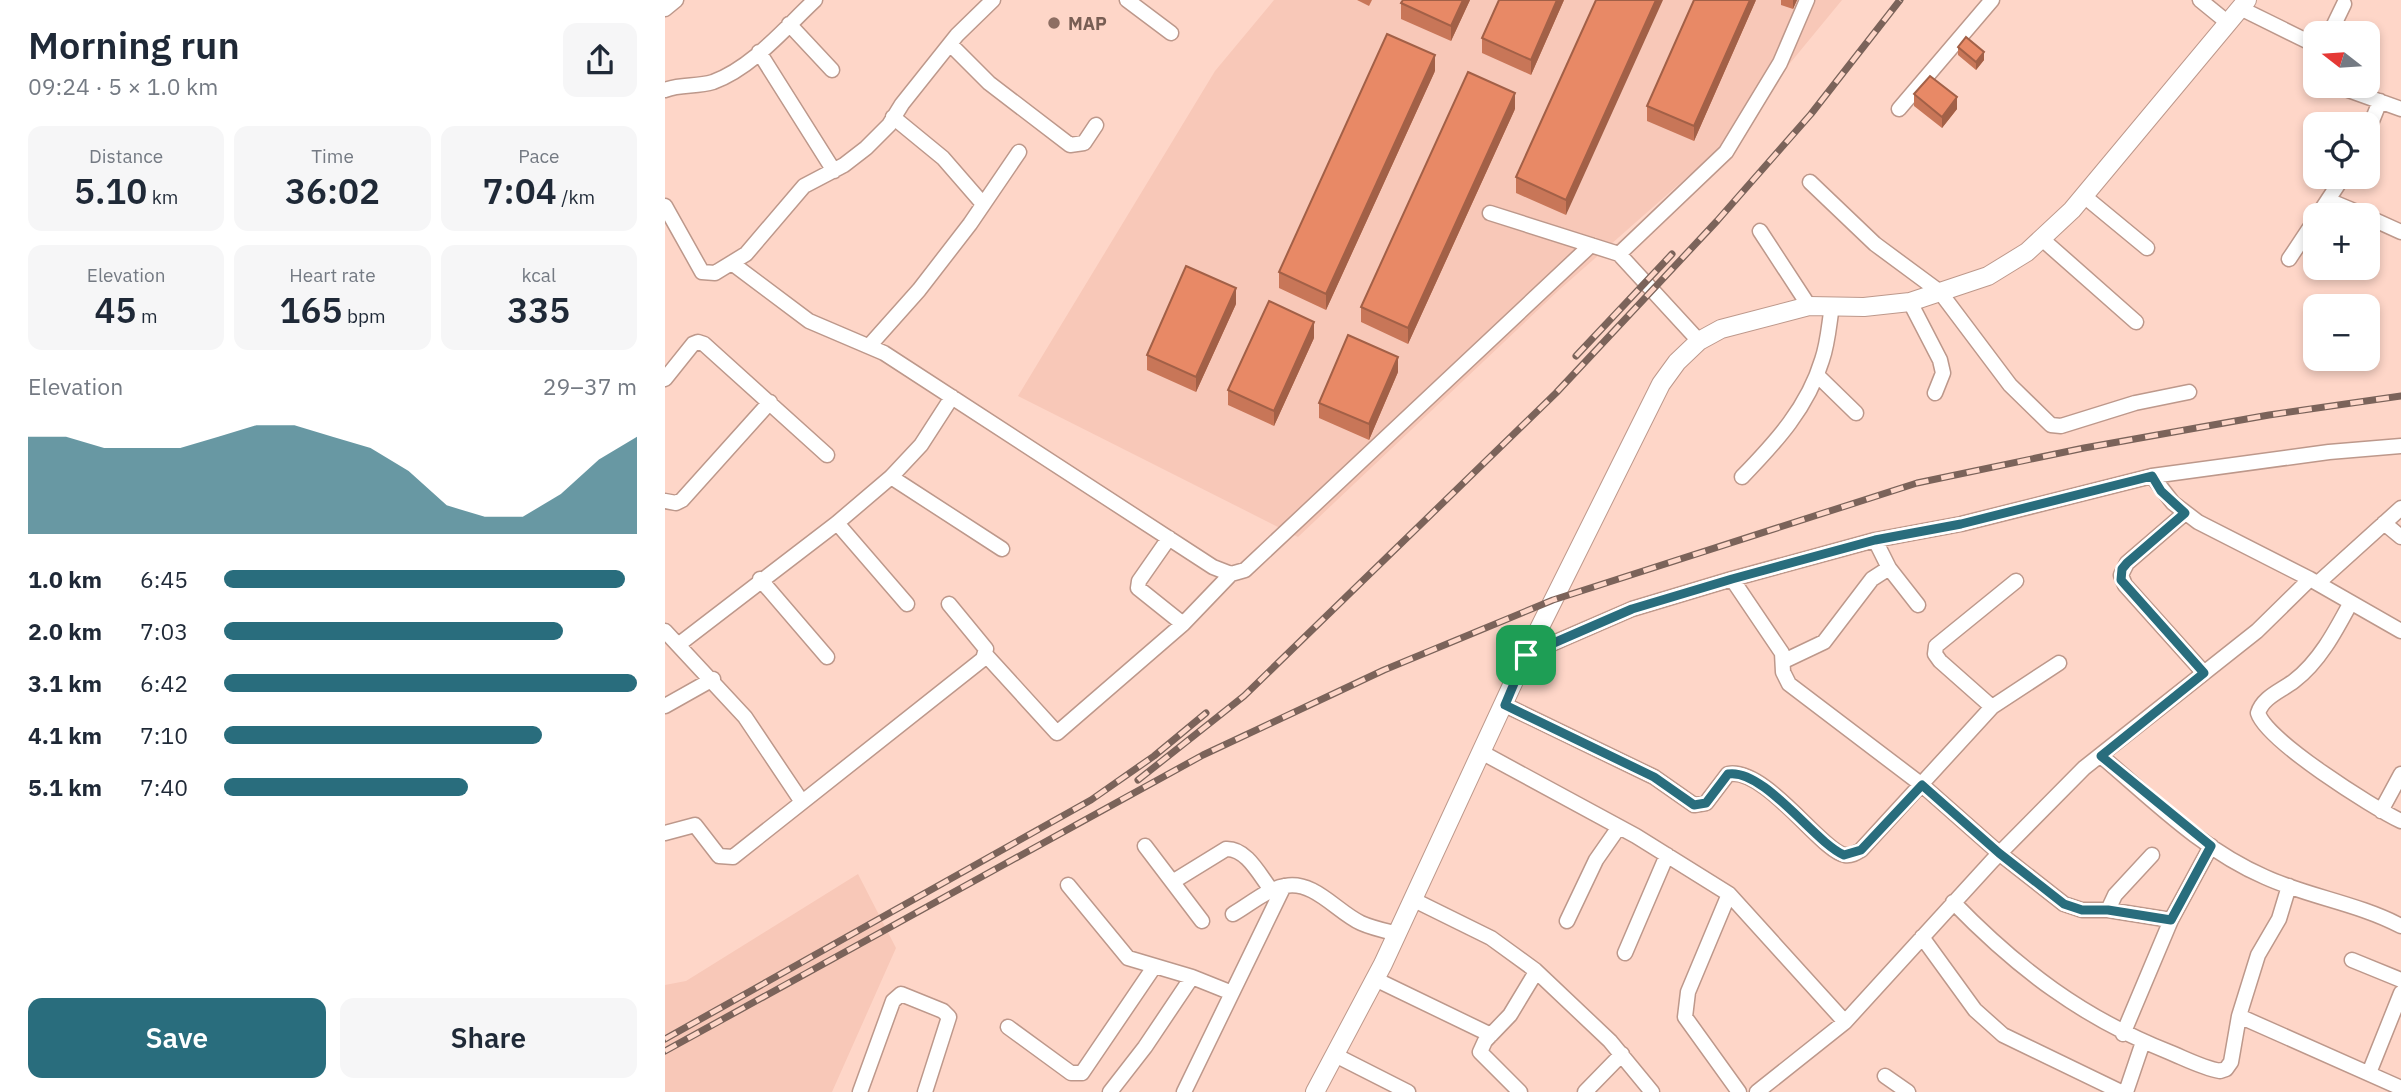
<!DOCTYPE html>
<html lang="en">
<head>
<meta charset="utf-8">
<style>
	:root { --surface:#fff; --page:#f6f6f7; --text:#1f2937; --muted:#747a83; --accent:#296d7d }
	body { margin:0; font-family:"IBM Plex Sans",sans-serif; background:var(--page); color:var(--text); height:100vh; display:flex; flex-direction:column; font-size:26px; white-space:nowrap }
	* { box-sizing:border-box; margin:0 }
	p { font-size:23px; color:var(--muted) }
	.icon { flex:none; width:38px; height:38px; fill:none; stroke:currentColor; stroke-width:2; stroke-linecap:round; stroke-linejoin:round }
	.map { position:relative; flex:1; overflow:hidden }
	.details { display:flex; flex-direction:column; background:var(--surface); width:665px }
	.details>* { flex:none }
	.needle { width:46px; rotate:287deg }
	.fabs { position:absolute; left:1638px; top:21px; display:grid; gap:14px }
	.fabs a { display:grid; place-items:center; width:77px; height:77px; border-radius:14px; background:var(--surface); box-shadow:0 4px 10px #0003; font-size:35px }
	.pin { position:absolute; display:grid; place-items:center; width:60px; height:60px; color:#fff; margin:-30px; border-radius:14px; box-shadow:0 4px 10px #0006 }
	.round { display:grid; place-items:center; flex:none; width:74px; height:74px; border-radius:14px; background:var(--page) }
	.overview { display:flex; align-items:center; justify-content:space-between; height:119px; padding:0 28px }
	h1 { font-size:38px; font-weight:600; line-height:52px }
	.metrics { display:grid; grid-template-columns:repeat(3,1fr); gap:10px; height:119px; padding:7px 28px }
	.metrics div { display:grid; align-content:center; border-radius:14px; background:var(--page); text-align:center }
	.metrics b { font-size:35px; font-weight:600 }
	.metrics small { font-size:19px; font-weight:400 }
	.metrics p { font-size:19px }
	.chart { height:196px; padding:14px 28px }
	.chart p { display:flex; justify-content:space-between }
	.chart svg { width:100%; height:126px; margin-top:7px; fill:var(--accent); opacity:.7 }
	.primary-button { display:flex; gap:14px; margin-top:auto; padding:14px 28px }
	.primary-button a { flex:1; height:80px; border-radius:14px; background:var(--accent); color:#fff; font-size:28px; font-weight:600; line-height:80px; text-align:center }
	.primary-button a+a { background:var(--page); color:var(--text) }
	ul { padding:0 28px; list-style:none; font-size:23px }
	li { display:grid; grid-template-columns:112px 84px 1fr; align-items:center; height:52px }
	li i { height:18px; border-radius:9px; background:var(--accent) }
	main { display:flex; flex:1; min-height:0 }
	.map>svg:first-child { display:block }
	.built { fill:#f8c8b8 }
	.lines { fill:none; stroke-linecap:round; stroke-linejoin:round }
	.minor-casing { stroke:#bd988b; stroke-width:17 }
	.tertiary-casing { stroke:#bd988b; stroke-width:20 }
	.minor { stroke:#fff; stroke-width:14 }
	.tertiary { stroke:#fff; stroke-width:18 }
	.rail-casing { stroke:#7b635a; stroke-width:7 }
	.rail { stroke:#fed6c8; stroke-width:4.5; stroke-dasharray:13; stroke-linecap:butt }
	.wall { fill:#c87658 }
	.shaded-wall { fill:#a26047 }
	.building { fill:#e88966; stroke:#a26047; stroke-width:2 }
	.route-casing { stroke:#fff; stroke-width:14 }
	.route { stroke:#296d7d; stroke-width:9 }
	.education-dot { fill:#8d6e63; stroke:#fed6c8; stroke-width:2.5 }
	.labels { text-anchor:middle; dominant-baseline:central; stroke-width:5; stroke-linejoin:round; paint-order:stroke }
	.education-label { font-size:18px; font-weight:bold; fill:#785e54; stroke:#fed6c8; text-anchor:start }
</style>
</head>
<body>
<main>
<section class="details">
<div class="overview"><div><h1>Morning run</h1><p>09:24 · 5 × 1.0 km</p></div><a class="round"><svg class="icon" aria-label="share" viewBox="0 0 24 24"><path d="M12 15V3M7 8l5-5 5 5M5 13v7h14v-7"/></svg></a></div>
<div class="metrics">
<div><p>Distance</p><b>5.10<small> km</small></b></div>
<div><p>Time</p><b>36:02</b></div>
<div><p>Pace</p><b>7:04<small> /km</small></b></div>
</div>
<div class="metrics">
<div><p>Elevation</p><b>45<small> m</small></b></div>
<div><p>Heart rate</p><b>165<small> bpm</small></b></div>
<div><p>kcal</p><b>335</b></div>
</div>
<div class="chart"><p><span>Elevation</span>29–37 m</p>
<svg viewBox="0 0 160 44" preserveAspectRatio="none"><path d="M0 44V10L10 10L20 14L30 14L40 14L50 10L60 6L70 6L80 10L90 14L100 22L110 34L120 38L130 38L140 30L150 18L160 10V44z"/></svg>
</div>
<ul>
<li><b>1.0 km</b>6:45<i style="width:97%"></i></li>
<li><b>2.0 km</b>7:03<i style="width:82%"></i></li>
<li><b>3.1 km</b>6:42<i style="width:100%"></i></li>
<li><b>4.1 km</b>7:10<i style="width:77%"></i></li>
<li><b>5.1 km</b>7:40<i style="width:59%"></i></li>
</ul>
<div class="primary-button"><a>Save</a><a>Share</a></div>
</section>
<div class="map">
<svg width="1736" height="1092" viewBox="0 0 1736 1092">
	<rect width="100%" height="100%" fill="#fed6c8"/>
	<!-- built -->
	<path class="built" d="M609,0H1177L1055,148L894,290L633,537L353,396L550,71Z
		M193,874L231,948L167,1092H0V985L21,981Z"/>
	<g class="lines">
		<!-- minor casing -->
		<g class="minor-casing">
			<path id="minor" d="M462,0L506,33
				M1535,0L1562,22
				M1575,8L1650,45
				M0,9L11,0
				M124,24L167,70
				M1665,33L1679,4
				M286,45L324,83L405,145L419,143L431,125
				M94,52L169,171
				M1672,86L1736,109
				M0,90C15,84 32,87 48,82C88,67 120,28 150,0
				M1234,109L1327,0
				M228,117L278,158L318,204
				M1703,131L1715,101
				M1145,182L1210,244L1275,292L1345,385L1386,425L1396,426L1470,403L1524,392
				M1419,196L1482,248
				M1663,200L1699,215
				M0,206L37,272L50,273L81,254L139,186L179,165L201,148L224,125L237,104L292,35L328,0
				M825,213L954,254L1034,341
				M1653,215L1678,177
				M1703,217L1736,232
				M1095,231L1144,306
				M1377,239L1471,322
				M954,254L1061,152L1115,63L1142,0
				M1624,259L1650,220
				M68,264L144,321L219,353L548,567L566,574L580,570L926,245
				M1245,302L1275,360L1278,373L1270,393
				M205,345L254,290L305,224L354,152
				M1152,375L1191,413
				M0,379L28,344L33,342L39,344L162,455
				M226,477L337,549
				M1077,477C1111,442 1143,407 1157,360C1163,343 1164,324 1167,306
				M0,501L11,503L17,500L105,402
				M1520,513L1462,563L1456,575L1460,585L1539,673
				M172,523L242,604
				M1719,523L1736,537
				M504,538L474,581L473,588L518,624
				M1210,540L1224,568L1253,605
				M95,579L162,657
				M1067,579L1117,653L1118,672L1124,684L1257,785L1334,853L1399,904L1417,910H1443L1506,920L1546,846
				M1645,579L1533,522L1508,503L1487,476L1664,452L1736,446
				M1653,583L1736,508
				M1685,604C1670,632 1654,662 1629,681C1616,691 1598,697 1593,713C1602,741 1707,807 1736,821
				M0,631L80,717L137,802
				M13,645L172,523L226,477L256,445L287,397
				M320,654L392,733L518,624L566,574
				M861,655L967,609L1067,579L1210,540L1296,524L1487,476
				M1119,661L1159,642L1207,579L1224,568
				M840,705L989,777L1029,805L1041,803L1063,774C1101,767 1157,852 1180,855C1186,856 1191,853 1196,850L1327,707L1394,663
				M0,706L48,679
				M1327,707L1275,661L1270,654L1271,646L1351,581
				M816,752L971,836L1064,894L1180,1022L1327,861L1419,768L1592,631L1645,579L1736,631
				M1436,756C1487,799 1537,850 1600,877C1644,897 1692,903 1736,926
				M1716,811L1736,774
				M0,833L30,825L54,856L68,857L318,659L321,649L284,604
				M480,846L537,921
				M509,881L561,849C582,848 595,876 607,891
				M403,885L463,958L527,977L567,993
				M1064,894L1023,992L1020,1017L1074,1092
				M749,900L826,938L870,970L945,1041L987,1092
				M1288,902C1353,969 1418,1018 1504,1052C1521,1059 1538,1068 1555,1071L1561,1069L1566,1062L1574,1016L1736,1088
				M1443,910L1450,895L1487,855
				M568,914C584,905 602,889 620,886C649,880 672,912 696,923C707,928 721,931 733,934
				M902,921L931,860L954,827
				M1257,937L1310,1010L1338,1035L1456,1092
				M960,953L1002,855
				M1687,960L1736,980
				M710,979L826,1035
				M1574,1016L1593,955L1614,919L1624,886
				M343,1027L406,1073H417L489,967
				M1458,1034L1506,920
				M670,1055L743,1092
				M1704,1073L1736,993
				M1220,1076L1243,1092
				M195,1092L228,1001L236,994L278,1011L284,1017L260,1092
				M445,1092L480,1047L527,977
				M519,1092L619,886
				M855,1092L815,1052L820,1041L845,1015L871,972
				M920,1092L957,1054
				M1092,1092L1180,1022
				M1461,1092L1478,1042"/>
		</g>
		<!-- tertiary casing -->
		<g class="tertiary-casing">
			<path id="tertiary" d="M650,1092L718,964L861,655L996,384L1012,362L1034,341L1056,329L1144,306L1199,307L1245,302L1323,276L1362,252L1407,210L1582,0"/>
		</g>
		<!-- minor -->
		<use href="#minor" class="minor"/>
		<!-- tertiary -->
		<use href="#tertiary" class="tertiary"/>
		<!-- rail casing -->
		<g class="rail-casing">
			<path id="rail" d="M911,356L1007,254
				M473,780L579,696L891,393L1052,221L1146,114L1235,0
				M0,1039L426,800L489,756L541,713
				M0,1051L538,755L719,670L888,600L1252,483L1419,448L1604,415L1736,396"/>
		</g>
		<!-- rail -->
		<use href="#rail" class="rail"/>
	</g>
	<!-- wall -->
	<path class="wall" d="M692,0H707L704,6Z
		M738,0H805L786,41L736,19V3Z
		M899,0L866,75L817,53V38Z
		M931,0L901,215L851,193V177Z
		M1091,0L1029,141L982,121V106Z
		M1116,0H1132L1128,9L1116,5Z
		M1293,47L1319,60L1311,70L1293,55Z
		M770,71L661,310L614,288V272Z
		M1249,94L1292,109L1277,128L1249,106Z
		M850,109L743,344L696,322V307Z
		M571,304L531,392L482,370V355Z
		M649,338L609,426L563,405V390Z
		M733,372L704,440L654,418V403Z"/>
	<!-- shaded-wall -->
	<path class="shaded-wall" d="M798,0H805L786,41V26Z
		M892,0H899L866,75V60Z
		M991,0H998L901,215V200Z
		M1085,0H1091L1029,141V126Z
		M1128,0H1132L1128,9Z
		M1319,52V60L1311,70V62Z
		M770,55V71L661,310V294Z
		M850,93V109L743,344V328Z
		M1292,97V109L1277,128V117Z
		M571,288V304L531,392V377Z
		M649,322V338L609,426V411Z
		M733,357V372L704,440V424Z"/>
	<!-- building -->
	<path class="building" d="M738,0H798L786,26L736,3Z
		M834,0H892L866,60L817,38Z
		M931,0H991L901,200L851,177Z
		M1029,0H1085L1029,126L982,106Z
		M722,34L770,55L661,294L614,272Z
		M1301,37L1319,52L1311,62L1293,47Z
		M803,72L850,93L743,328L696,307Z
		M1265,76L1292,97L1277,117L1249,94Z
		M521,266L571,288L531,377L482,355Z
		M604,301L649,322L609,411L563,390Z
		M683,335L733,357L704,424L654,403Z"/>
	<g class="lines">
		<!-- route casing -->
		<g class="route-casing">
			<path id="route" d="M1487,476L1496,491L1520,513L1462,563L1457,569L1456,580L1539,673L1436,756L1546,846L1506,920L1443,910H1417L1399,904L1334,853L1257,785L1196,850L1179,855C1150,843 1099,768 1063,774L1041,803L1029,805L989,777L840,705L861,655L967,609L1067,579L1210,540L1296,524Z"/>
		</g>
		<!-- route -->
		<use href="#route" class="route"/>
	</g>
	<!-- markers -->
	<circle class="education-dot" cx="389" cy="23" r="7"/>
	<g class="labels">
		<!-- education labels -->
		<g class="education-label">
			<text x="403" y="23">MAP</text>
		</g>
	</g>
</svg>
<div class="fabs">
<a><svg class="needle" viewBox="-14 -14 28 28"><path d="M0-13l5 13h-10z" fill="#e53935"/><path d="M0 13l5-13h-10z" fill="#747a83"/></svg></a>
<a><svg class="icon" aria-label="locate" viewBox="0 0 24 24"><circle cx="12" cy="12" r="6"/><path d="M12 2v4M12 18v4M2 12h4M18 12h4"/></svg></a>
<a>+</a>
<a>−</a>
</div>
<div class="pin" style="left:861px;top:655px;background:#1e9e55"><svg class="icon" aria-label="arrive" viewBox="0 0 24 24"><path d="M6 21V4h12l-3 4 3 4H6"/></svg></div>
</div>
</main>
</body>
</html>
